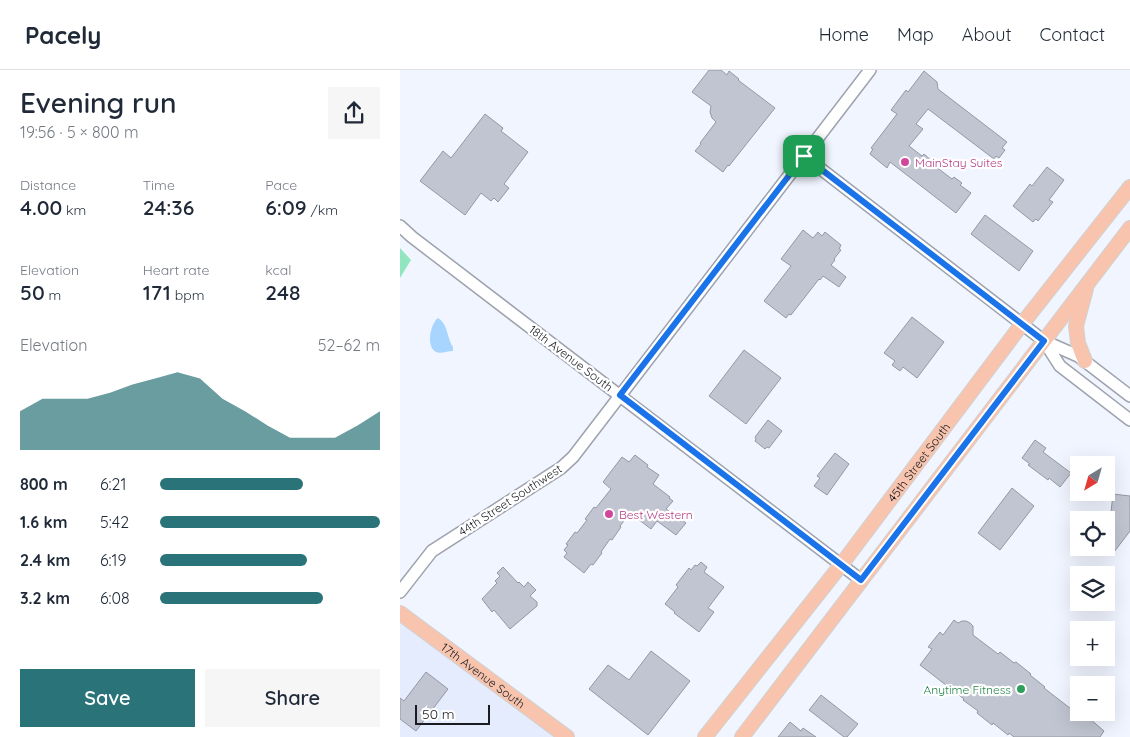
<!DOCTYPE html>
<html lang="en">
<head>
<meta charset="utf-8">
<style>
	:root { --surface:#fff; --page:#f6f6f7; --text:#1f2937; --muted:#747a83; --line:#e0e1e3; --accent:#2a7479 }
	body { margin:0; font-family:Quicksand,sans-serif; background:var(--page); color:var(--text); height:100vh; display:flex; flex-direction:column; font-size:19px; white-space:nowrap }
	* { box-sizing:border-box; margin:0 }
	p { font-size:16px; color:var(--muted) }
	.icon { flex:none; width:28px; height:28px; fill:none; stroke:currentColor; stroke-width:2; stroke-linecap:round; stroke-linejoin:round }
	.map { position:relative; flex:1; overflow:hidden }
	.drawer { display:flex; flex-direction:column; background:var(--surface); width:400px }
	.drawer>* { flex:none }
	.needle { width:32px; rotate:217deg }
	.tools { position:absolute; left:670px; top:386px; display:grid; gap:10px }
	.tools a { display:grid; place-items:center; width:45px; height:45px; border-radius:0px; background:var(--surface); box-shadow:0 5px 20px #0002; font-size:25px }
	.scale { position:absolute; left:15px; bottom:12px; width:75px; box-sizing:border-box; padding-left:5px; border:2px solid #1a1c20; border-top:0; font-size:14px; line-height:18px; white-space:nowrap; color:#1a1c20; -webkit-text-stroke:4px #fff; paint-order:stroke }
	.pin { position:absolute; display:grid; place-items:center; width:42px; height:42px; color:#fff; margin:-21px; border-radius:10px; box-shadow:0 2px 8px #0006 }
	.round { display:grid; place-items:center; flex:none; width:52px; height:52px; border-radius:0px; background:var(--page) }
	.summary { display:flex; align-items:center; justify-content:space-between; height:85px; padding:0 20px }
	h1 { font-size:28px; font-weight:600; line-height:38px }
	.stats { display:grid; grid-template-columns:repeat(3,1fr); gap:8px; height:85px; padding:5px 20px }
	.stats div { display:grid; align-content:center }
	.stats b { font-size:21px; font-weight:600 }
	.stats small { font-size:14px; font-weight:400 }
	.stats p { font-size:14px }
	.chart { height:140px; padding:10px 20px }
	.chart p { display:flex; justify-content:space-between }
	.chart svg { width:100%; height:90px; margin-top:5px; fill:var(--accent); opacity:.7 }
	.action { display:flex; gap:10px; margin-top:auto; padding:10px 20px }
	.action a { flex:1; height:58px; border-radius:0px; background:var(--accent); color:#fff; font-size:20px; font-weight:600; line-height:58px; text-align:center }
	.action a+a { background:var(--page); color:var(--text) }
	ul { padding:0 20px; list-style:none; font-size:16px }
	li { display:grid; grid-template-columns:80px 60px 1fr; align-items:center; height:38px }
	li i { height:12px; border-radius:6px; background:var(--accent) }
	header { display:flex; align-items:center; gap:30px; box-sizing:border-box; height:70px; padding:0 25px; background:var(--surface); border-bottom:1px solid var(--line) }
	header strong { font-size:24px }
	nav { display:flex; gap:28px; margin-inline-start:auto; font-size:18px }
	main { display:flex; flex:1; min-height:0 }
	.map>svg:first-child { display:block }
	.built { fill:#e4ecfe }
	.green { fill:#92e6bf }
	.water { fill:#a7d5fd }
	.building { fill:#c1c5d1; stroke:#9498a3 }
	.lines { fill:none; stroke-linecap:round; stroke-linejoin:round }
	.minor-casing { stroke:#9ea2ad; stroke-width:14 }
	.major-casing { stroke:#d1d2d2; stroke-width:16 }
	.minor { stroke:#fff; stroke-width:11 }
	.major { stroke:#f8c4ae; stroke-width:14 }
	.route-casing { stroke:#fff; stroke-width:10 }
	.route { stroke:#1a73e8; stroke-width:6 }
	.hotel-dot { fill:#d1479c; stroke:#fff; stroke-width:2 }
	.leisure-dot { fill:#2e9e5b; stroke:#fff; stroke-width:2 }
	.labels { text-anchor:middle; dominant-baseline:central; stroke-width:4.5; stroke-linejoin:round; paint-order:stroke }
	.hotel-label { font-size:12px; fill:#b23c85; stroke:#fff; text-anchor:start }
	.street-label { font-size:12px; fill:#1a1c20; stroke:#fff }
	.leisure-label { font-size:12px; fill:#27864d; stroke:#fff; text-anchor:end }
</style>
</head>
<body>
<header>
<strong>Pacely</strong>
<nav><a>Home</a><a>Map</a><a>About</a><a>Contact</a></nav>
</header>
<main>
<section class="drawer">
<div class="summary"><div><h1>Evening run</h1><p>19:56 · 5 × 800 m</p></div><a class="round"><svg class="icon" aria-label="share" viewBox="0 0 24 24"><path d="M12 15V3M7 8l5-5 5 5M5 13v7h14v-7"/></svg></a></div>
<div class="stats">
<div><p>Distance</p><b>4.00<small> km</small></b></div>
<div><p>Time</p><b>24:36</b></div>
<div><p>Pace</p><b>6:09<small> /km</small></b></div>
</div>
<div class="stats">
<div><p>Elevation</p><b>50<small> m</small></b></div>
<div><p>Heart rate</p><b>171<small> bpm</small></b></div>
<div><p>kcal</p><b>248</b></div>
</div>
<div class="chart"><p><span>Elevation</span>52–62 m</p>
<svg viewBox="0 0 160 44" preserveAspectRatio="none"><path d="M0 44V25L10 19L20 19L30 19L40 16L50 12L60 9L70 6L80 9L90 19L100 25L110 32L120 38L130 38L140 38L150 32L160 25V44z"/></svg>
</div>
<ul>
<li><b>800 m</b>6:21<i style="width:65%"></i></li>
<li><b>1.6 km</b>5:42<i style="width:100%"></i></li>
<li><b>2.4 km</b>6:19<i style="width:67%"></i></li>
<li><b>3.2 km</b>6:08<i style="width:74%"></i></li>
</ul>
<div class="action"><a>Save</a><a>Share</a></div>
</section>
<div class="map">
<svg width="730" height="667" viewBox="0 0 730 667">
	<rect width="100%" height="100%" fill="#f1f5ff"/>
	<!-- built -->
	<path class="built" d="M0,549L156,667H0Z"/>
	<!-- green -->
	<path class="green" d="M0,178L11,190L0,208Z"/>
	<!-- water -->
	<path class="water" d="M38,248C48,254 47,268 53,277V281C48,281 41,284 36,282C26,277 30,254 38,248Z"/>
	<!-- building -->
	<path class="building" d="M309,0H321L327,5L329,1L339,9L338,10L375,38L329,96L328,95L323,102L295,81L301,74L300,73L316,52L312,48L310,42L311,36L292,22Z
		M524,1L537,12L538,19L607,72L602,78L605,80L599,88L596,86L594,89L528,39L516,54L523,59L509,76L522,86L524,84L532,91L531,93L552,109L554,107L562,113L560,115L571,123L556,143L490,92L487,98L470,84L473,79L471,78L497,44L491,40L506,20L508,22Z
		M85,44L103,58L101,61L128,82L104,114L109,118L98,132L94,128L91,131L81,123L65,145L20,111L43,81L51,88Z
		M647,97L664,110L649,130L653,132L638,151L636,149L633,152L613,136L630,114L632,116Z
		M585,145L633,181L619,201L571,164Z
		M403,160L413,168L418,162L422,166L425,162L441,175L439,179L441,180L434,189L435,190L431,195L446,207L439,217L423,206L420,210L419,209L391,245L389,244L386,248L364,231L391,196L381,189Z
		M512,247L544,272L517,308L503,297L500,301L492,295L495,291L484,283Z
		M344,280L381,308L346,354L309,326Z
		M368,350L382,361L369,378L367,377L365,379L355,371L356,369L355,367Z
		M635,370L646,378L643,382L671,403L660,417L649,408L648,410L628,395L630,394L622,388Z
		M435,383L449,394L427,425L414,416L420,408L417,406Z
		M235,385L248,395L247,397L259,405L253,414L270,427L269,428L273,431L266,439L286,453L276,465L257,451L251,459L230,443L220,456L221,457L212,470L210,469L201,482L202,483L193,495L191,494L184,503L164,487L167,483L164,480L168,475L166,474L175,462L177,463L187,450L185,449L194,437L196,438L211,419L203,412L222,387L229,392Z
		M612,418L634,436L600,480L578,463Z
		M713,424L730,426V461L711,486L706,482V463L709,460Z
		M301,492L307,497L304,502L324,517L308,538L314,542L299,562L274,543L275,542L265,534L278,517L276,515L289,498L291,500L295,495L297,496Z
		M103,497L118,513L119,512L124,517L128,512L136,520L130,526L137,532V536L110,559L94,540L92,542L82,529L97,513L95,511L100,506L97,503Z
		M554,550L558,553L562,551H566L570,553L573,556V565L598,584L600,582L614,593L616,592L631,604L630,605L645,617L644,618L675,642H682L704,661L700,667H614L609,663L608,665L593,653L592,655L577,643L578,641L563,630L564,629L520,595L532,579L528,577L540,562L543,565Z
		M251,581L290,611L248,665L189,619L208,595L229,610Z
		M26,602L48,619L16,661L0,649V628L4,631Z
		M421,625L458,654L447,667H444L409,640Z
		M390,652L401,661L403,658L416,667H378Z"/>
	<g class="lines">
		<!-- minor casing -->
		<g class="minor-casing">
			<path id="minor" d="M404,86L644,271L678,286L730,326
				M0,156L12,167L461,510
				M644,271L660,296L730,350
				M0,522L32,481L161,398L173,387L470,0"/>
		</g>
		<!-- major casing -->
		<g class="major-casing">
			<g id="major">
				<path d="M685,291L678,273L676,256L686,219"/>
				<path id="s1" d="M0,543L167,667"/>
				<path id="s2" d="M305,667L441,495L622,254L730,117"/>
				<path d="M342,667L730,158"/>
			</g>
		</g>
		<!-- minor -->
		<use href="#minor" class="minor"/>
		<!-- major -->
		<use href="#major" class="major"/>
	</g>
	<g class="lines">
		<!-- route casing -->
		<g class="route-casing">
			<path id="route" d="M404,86L644,271L461,510L220,325Z"/>
		</g>
		<!-- route -->
		<use href="#route" class="route"/>
	</g>
	<!-- markers -->
	<g class="hotel-dot">
		<circle cx="505" cy="92" r="5"/>
		<circle cx="209" cy="444" r="5"/>
	</g>
	<circle class="leisure-dot" cx="621" cy="619" r="5"/>
	<g class="labels">
		<!-- hotel labels -->
		<g class="hotel-label">
			<text x="515" y="92">MainStay Suites</text>
			<text x="219" y="444">Best Western</text>
		</g>
		<!-- street labels -->
		<g class="street-label">
			<text transform="translate(171 288) rotate(37)">18th Avenue South</text>
			<text stroke="none"><textPath href="#s2" startOffset="348">45th Street South</textPath></text>
			<text transform="translate(110 430) rotate(-33)">44th Street Southwest</text>
			<text stroke="none"><textPath href="#s1" startOffset="104">17th Avenue South</textPath></text>
		</g>
		<!-- leisure labels -->
		<g class="leisure-label">
			<text x="611" y="619">Anytime Fitness</text>
		</g>
	</g>
</svg>
<div class="tools">
<a><svg class="needle" viewBox="-14 -14 28 28"><path d="M0-13l5 13h-10z" fill="#e53935"/><path d="M0 13l5-13h-10z" fill="#747a83"/></svg></a>
<a><svg class="icon" aria-label="locate" viewBox="0 0 24 24"><circle cx="12" cy="12" r="6"/><path d="M12 2v4M12 18v4M2 12h4M18 12h4"/></svg></a>
<a><svg class="icon" aria-label="layers" viewBox="0 0 24 24"><path d="M12 4l9 5-9 5-9-5zM3 14l9 5 9-5"/></svg></a>
<a>+</a>
<a>−</a>
</div>
<div class="scale">50 m</div>
<div class="pin" style="left:404px;top:86px;background:#1e9e55"><svg class="icon" aria-label="arrive" viewBox="0 0 24 24"><path d="M6 21V4h12l-3 4 3 4H6"/></svg></div>
</div>
</main>
</body>
</html>
